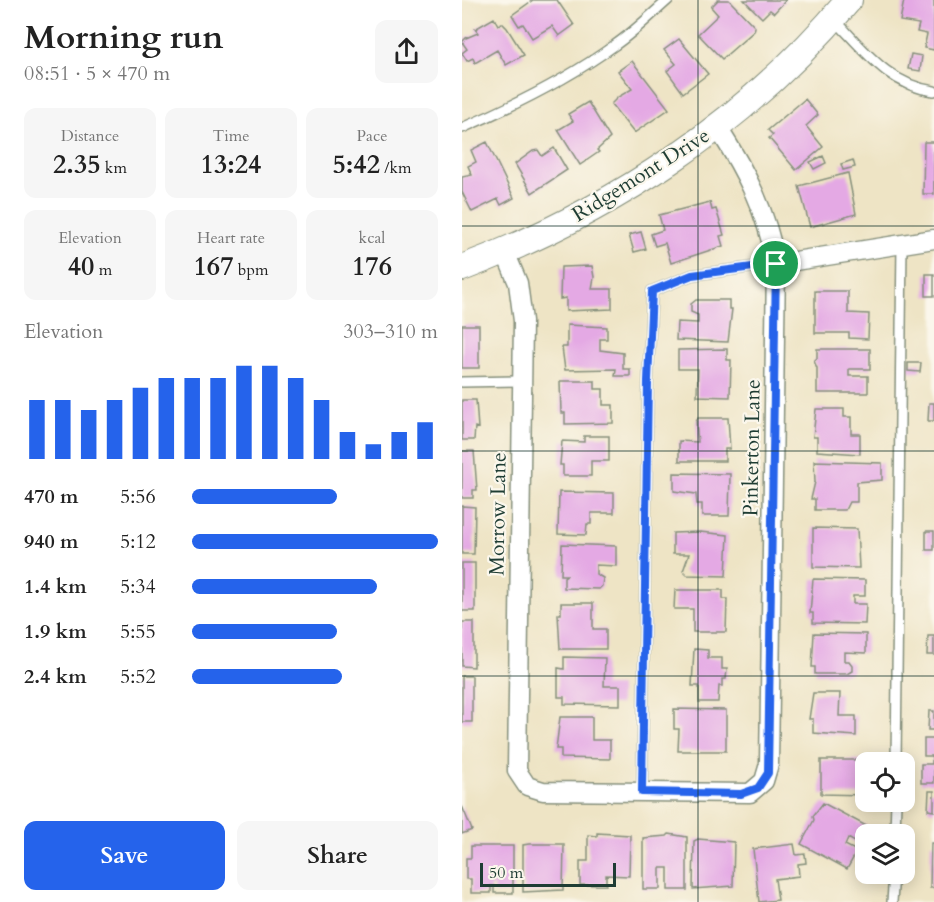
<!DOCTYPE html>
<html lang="en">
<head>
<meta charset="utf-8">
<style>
	:root { --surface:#fff; --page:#f6f6f6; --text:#222; --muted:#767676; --accent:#2563eb }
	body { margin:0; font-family:Cardo,serif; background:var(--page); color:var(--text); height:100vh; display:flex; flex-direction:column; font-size:22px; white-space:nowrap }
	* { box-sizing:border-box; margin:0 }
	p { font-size:20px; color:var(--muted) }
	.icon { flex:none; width:33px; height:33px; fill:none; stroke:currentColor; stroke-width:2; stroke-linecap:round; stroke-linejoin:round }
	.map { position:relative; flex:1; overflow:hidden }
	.drawer { display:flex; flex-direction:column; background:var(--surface); width:462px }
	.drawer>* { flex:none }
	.buttons { position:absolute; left:393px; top:752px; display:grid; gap:12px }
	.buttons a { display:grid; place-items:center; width:60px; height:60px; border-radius:12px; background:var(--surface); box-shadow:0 3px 15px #0003; font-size:30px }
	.scale { position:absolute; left:18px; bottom:15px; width:136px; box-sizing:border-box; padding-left:6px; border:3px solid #1f3d34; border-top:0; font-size:16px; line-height:21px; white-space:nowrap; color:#1f3d34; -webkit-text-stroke:4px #fbf7ec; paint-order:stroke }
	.pin { position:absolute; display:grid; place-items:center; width:51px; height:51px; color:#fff; margin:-26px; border:3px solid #fff; border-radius:50%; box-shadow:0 2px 6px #0007 }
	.round { display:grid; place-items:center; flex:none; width:63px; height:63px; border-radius:12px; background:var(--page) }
	.head { display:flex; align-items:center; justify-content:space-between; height:102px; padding:0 24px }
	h1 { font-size:33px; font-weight:700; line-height:45px }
	.stats { display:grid; grid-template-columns:repeat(3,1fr); gap:9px; height:102px; padding:6px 24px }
	.stats div { display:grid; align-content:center; border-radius:12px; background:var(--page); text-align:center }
	.stats b { font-size:26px; font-weight:700 }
	.stats small { font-size:16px; font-weight:400 }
	.stats p { font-size:16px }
	.chart { height:168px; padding:12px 24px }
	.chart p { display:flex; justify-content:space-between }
	.chart svg { width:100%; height:108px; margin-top:6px; stroke:var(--accent); stroke-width:6 }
	.action { display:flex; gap:12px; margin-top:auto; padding:12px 24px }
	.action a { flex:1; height:69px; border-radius:12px; background:var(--accent); color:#fff; font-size:24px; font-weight:700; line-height:69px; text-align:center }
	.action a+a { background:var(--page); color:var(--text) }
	ul { padding:0 24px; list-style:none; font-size:20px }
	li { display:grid; grid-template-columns:96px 72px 1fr; align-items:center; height:45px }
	li i { height:15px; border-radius:8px; background:var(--accent) }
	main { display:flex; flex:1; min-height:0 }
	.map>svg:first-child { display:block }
	.building { fill:#e4a9e4 }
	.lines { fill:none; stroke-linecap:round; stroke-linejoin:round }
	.lane-casing { stroke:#86907c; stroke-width:12 }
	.street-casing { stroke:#86907c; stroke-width:21 }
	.secondary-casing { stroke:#86907c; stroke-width:28 }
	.lane { stroke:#fff; stroke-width:9 }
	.street { stroke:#fff; stroke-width:18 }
	.secondary { stroke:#fff; stroke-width:26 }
	.route-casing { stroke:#fff; stroke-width:12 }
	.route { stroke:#2563eb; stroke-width:8 }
	.grid { fill:none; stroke:#1f3d34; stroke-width:1.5; stroke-opacity:0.55 }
	.labels { text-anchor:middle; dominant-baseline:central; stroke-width:4.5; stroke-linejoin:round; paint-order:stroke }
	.street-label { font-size:21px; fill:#1f3d34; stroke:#fbf7ec }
</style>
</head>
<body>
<main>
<section class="drawer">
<div class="head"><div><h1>Morning run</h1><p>08:51 · 5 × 470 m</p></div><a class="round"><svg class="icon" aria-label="share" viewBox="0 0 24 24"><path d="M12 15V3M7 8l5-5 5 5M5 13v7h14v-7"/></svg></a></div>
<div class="stats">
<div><p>Distance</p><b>2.35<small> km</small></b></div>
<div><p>Time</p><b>13:24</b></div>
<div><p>Pace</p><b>5:42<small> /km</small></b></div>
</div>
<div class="stats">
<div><p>Elevation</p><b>40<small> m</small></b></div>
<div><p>Heart rate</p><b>167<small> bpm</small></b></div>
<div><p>kcal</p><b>176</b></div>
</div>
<div class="chart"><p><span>Elevation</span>303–310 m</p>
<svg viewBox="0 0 160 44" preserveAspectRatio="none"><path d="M5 44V20M15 44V20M25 44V24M35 44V20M45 44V15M55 44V11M65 44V11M75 44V11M85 44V6M95 44V6M105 44V11M115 44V20M125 44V33M135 44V38M145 44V33M155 44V29"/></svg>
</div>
<ul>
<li><b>470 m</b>5:56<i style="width:59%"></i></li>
<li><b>940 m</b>5:12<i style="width:100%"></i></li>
<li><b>1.4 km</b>5:34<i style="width:75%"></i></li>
<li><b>1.9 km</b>5:55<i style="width:59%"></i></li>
<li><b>2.4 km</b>5:52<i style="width:61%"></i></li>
</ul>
<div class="action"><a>Save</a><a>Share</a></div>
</section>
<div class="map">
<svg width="472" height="902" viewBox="0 0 472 902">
	<rect width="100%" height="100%" fill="#fbf7ec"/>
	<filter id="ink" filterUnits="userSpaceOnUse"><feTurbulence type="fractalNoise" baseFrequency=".0167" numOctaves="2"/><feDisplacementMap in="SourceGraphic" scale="12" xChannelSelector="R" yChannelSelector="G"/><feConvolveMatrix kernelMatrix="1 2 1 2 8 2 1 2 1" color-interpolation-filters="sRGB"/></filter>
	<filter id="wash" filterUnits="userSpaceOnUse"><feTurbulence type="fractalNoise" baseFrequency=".008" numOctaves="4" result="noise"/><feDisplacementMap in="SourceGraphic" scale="24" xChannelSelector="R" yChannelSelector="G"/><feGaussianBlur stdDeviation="1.35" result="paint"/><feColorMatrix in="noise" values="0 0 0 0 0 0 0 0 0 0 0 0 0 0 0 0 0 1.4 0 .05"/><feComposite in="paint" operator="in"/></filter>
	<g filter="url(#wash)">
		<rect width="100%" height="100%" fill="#eee4c5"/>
		<g id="blocks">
			<!-- building -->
			<path class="building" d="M71,0H95L112,25L97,36L90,26L70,38L61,24L57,26L50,15Z
				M256,0H267L293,27L292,31L260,59L236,34L256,15L249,7Z
				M282,0H324L312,13L308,10L300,18Z
				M442,0H472V50L462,48L465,34L455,32L457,24L438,21Z
				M32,18L36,25L40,23L45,28L62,55L44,65L35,50L13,63L11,58L5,61L0,53L5,49L0,42L4,38L16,33L13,29Z
				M217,39L246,74L221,93L205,71L214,64L202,50Z
				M449,54L460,56L458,71L446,69Z
				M170,61L207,109L172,133L149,104L156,97L170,89L156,71Z
				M343,99L356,115L344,126L361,147L334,170L307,138L311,135L306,130Z
				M126,102L148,138L135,150L137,152L118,165L96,130L111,121L106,114Z
				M25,142L52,198L39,205L36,199L10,212L0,192V177L10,175L6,166L14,162L9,150Z
				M462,142H472V194H461Z
				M92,148L105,170L70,193L53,164L71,151L76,150L80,156Z
				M361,156L364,163L352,169L348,162Z
				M391,160L393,167L381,170L379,164Z
				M386,173L394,214L348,227L337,186Z
				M248,202L250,210L254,209L262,235L258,236L261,246L209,263L203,243L193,246L189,234L201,230L197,215Z
				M179,232L184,249L172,252L167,235Z
				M130,266L132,277L130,289H150V309L104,311V298L98,299L99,267Z
				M464,274H472V296H464Z
				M353,291H386V313L407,314L406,339L387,338V333H353Z
				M234,300H267V309H270L266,342L214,340L215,322L236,323V315L229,312V304Z
				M0,325H17V368H0Z
				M105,325L145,327V339H138V350L161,353V369H168V376H153L154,369L103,370L100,347H105Z
				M265,349V360H269L268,397L235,396L236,369H216V350Z
				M355,349H408V369H387V376H406V393H355V368L352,361L355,358Z
				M446,363H459L458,372L446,371Z
				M98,381H133V389H141V405H151V423L103,424V413H99Z
				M0,400H14L16,428L13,427L12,440H0Z
				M467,403H472V421H466Z
				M354,409H382V417H389V434H398V454L355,451V437H351Z
				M236,418H266L268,449H263V461H217V441L236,442L234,422Z
				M122,436H147V461H129V476H101V465H98L100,441L122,442Z
				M0,451H12L15,490H11V498H0Z
				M352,461L420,463V480L395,482V502H387L383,510H353V499H349L353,482Z
				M212,473L268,474L267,516H240V504H235L234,494L212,491Z
				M97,492L152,493V513H129V524H125L124,535L96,534Z
				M0,506L13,507L12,554H0Z
				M351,528L395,529L397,568L351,567Z
				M464,531H472V550H464Z
				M238,532L266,535L264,576L225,575L221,571L227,554H211V533Z
				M100,544L154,546V566L134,565V574L141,578L140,586L137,589L102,588V577L105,575H99Z
				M0,563H13V611H0Z
				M351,579L403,580V596H391V604H404L403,624L351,623V613H348Z
				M213,590H261V599H265L264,632H231V609H212Z
				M99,603H131V629H144V649H98L96,614H99Z
				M0,622H12V667L0,666Z
				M352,633L404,634V653L382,652V661H387L390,665V671L385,674H353V667H350Z
				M466,636H472V655H465Z
				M232,649L246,650V658H260V669H265L264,679H260V686H257L256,702H237V686H230Z
				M102,657L143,658L142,686H158V705L102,704V697H96V668L102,669Z
				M0,676H10V722H0Z
				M351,693H378L377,716H394V736L351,733V719H347Z
				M212,709L264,710V751H216L217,729H212Z
				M467,711H472V730H466Z
				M98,717H130V740H148V759L99,758V749H94Z
				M462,739H472V783H459V764H470V756H462Z
				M359,760H404V795L359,794Z
				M467,791H472V811L466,810Z
				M361,803L410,829L407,834H404L400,846L386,838L383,845L395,851L385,869L339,844L352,820L351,816Z
				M0,806L10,830L0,834Z
				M135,833L168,835L167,876L144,875V885H118V861H126V835L135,836Z
				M207,834L225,837V890H206V868H198V889H181V838L205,836Z
				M236,839L272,842L271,886L231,889L232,841Z
				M469,843H472V888H468Z
				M67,844H102L101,890L61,892V845Z
				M332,844L334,855L343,854L344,863L336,864L337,876L313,879L316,900L297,902L291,849Z
				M9,846H51V893H32V886H29V893H9V879H4V858H9Z"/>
		</g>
	</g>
	<g filter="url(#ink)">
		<use href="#blocks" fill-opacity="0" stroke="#86907c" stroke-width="1.5"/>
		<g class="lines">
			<!-- lane casing -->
			<g class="lane-casing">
				<path id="lane" d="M373,20C403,51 427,85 472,91
					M0,128C54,105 106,79 153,45C172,32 189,15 206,0
					M0,382L60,381
					M434,762L440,243
					M180,792L186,381L190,291L230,275L314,264
					M433,834L434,801
					M430,902L432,873"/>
			</g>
			<!-- street casing -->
			<g class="street-casing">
				<path id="street" d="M43,252L56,283L61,321L55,771L65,786L81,791L288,793L302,781L307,764L314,264C305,212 284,172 256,128
					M314,264L472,239"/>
			</g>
			<!-- secondary casing -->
			<g class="secondary-casing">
				<path id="secondary" d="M0,268C149,212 284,123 387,0"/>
			</g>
			<!-- lane -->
			<use href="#lane" class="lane"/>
			<!-- street -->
			<use href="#street" class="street"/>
			<!-- secondary -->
			<use href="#secondary" class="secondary"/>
		</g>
	</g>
	<g class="lines" filter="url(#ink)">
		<!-- route casing -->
		<g class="route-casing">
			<path id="route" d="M314,264L306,773L296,788L279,794L180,792L186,381L190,291L230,275Z"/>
		</g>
		<!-- route -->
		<use href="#route" class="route"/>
	</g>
	<!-- grid -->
	<path class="grid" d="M236,0V902M0,226H472M0,451H472M0,676H472"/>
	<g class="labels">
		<!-- street labels -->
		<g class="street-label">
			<text transform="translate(179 175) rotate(-32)">Ridgemont Drive</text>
			<text transform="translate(290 448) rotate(-89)">Pinkerton Lane</text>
			<text transform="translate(36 514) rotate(-89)">Morrow Lane</text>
		</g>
	</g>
</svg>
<div class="buttons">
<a><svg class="icon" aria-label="locate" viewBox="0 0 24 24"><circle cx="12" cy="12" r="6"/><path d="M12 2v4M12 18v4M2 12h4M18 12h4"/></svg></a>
<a><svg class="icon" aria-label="layers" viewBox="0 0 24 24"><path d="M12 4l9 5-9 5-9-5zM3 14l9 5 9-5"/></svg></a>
</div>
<div class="scale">50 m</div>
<div class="pin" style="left:314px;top:264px;background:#1e9e55"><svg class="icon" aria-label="arrive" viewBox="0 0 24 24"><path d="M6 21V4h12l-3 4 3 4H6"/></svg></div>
</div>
</main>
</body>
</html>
